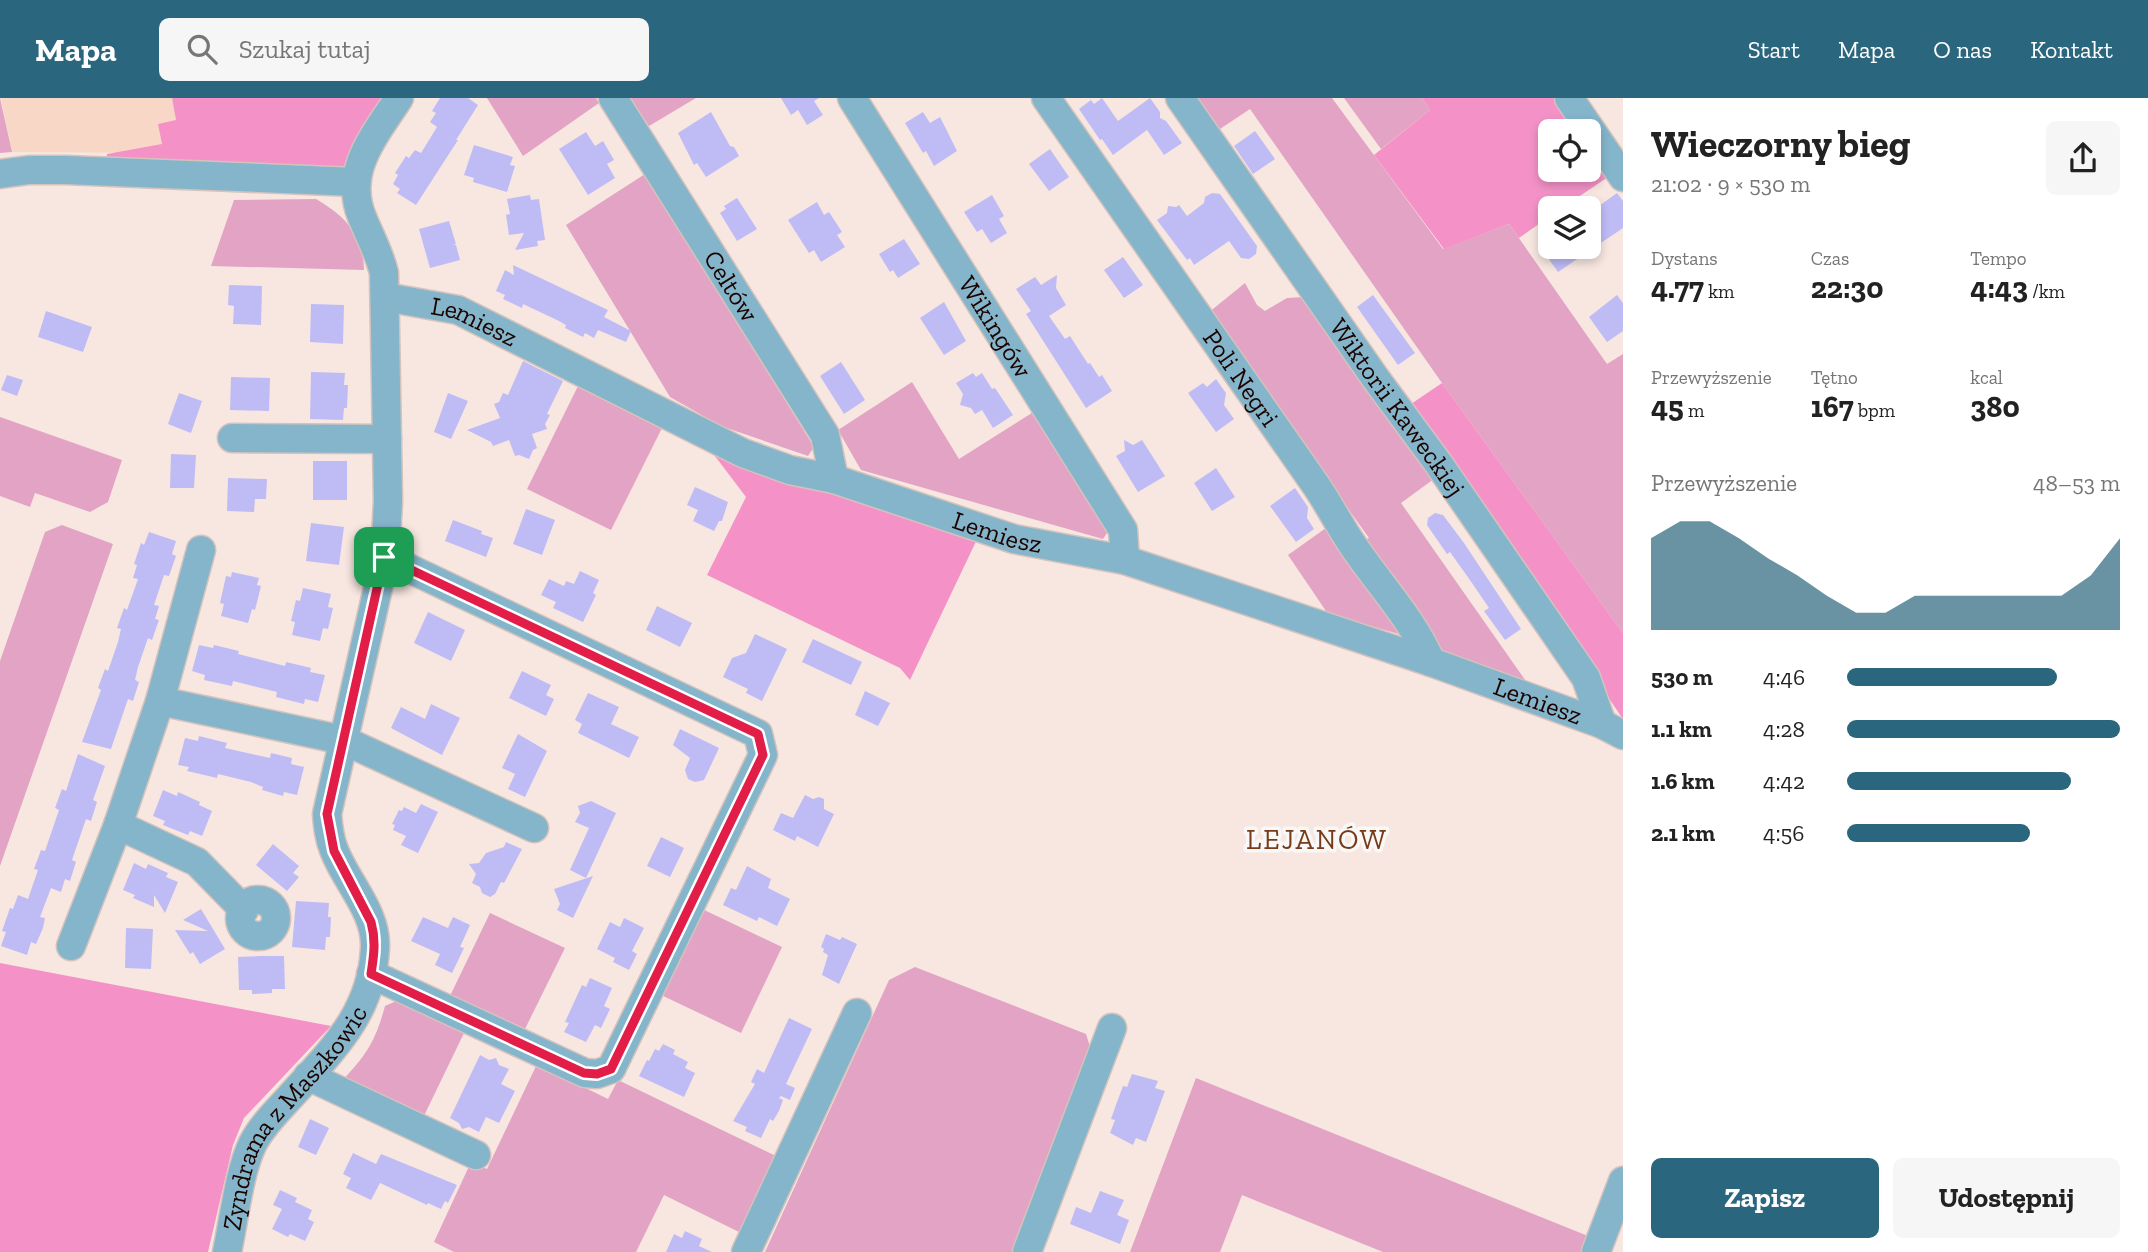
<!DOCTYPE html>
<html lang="pl">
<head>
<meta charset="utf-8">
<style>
	:root { --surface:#fff; --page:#f6f6f6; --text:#222; --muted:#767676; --accent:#2a667d }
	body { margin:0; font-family:"Zilla Slab",serif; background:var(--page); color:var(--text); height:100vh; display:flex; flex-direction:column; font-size:26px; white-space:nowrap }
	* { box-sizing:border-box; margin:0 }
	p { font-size:23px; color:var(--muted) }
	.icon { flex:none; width:38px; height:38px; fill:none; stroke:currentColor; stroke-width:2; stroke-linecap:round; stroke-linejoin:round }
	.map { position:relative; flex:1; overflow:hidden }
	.sheet { display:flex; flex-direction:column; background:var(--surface); width:525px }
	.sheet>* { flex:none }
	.controls { position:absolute; left:1538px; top:21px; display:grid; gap:14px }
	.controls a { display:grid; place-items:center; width:63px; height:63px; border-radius:10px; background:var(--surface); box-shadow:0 4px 10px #0003; font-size:35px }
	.pin { position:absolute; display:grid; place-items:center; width:60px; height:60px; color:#fff; margin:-30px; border-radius:14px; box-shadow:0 4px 10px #0006 }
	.round { display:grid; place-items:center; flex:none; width:74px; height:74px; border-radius:10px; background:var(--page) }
	.summary { display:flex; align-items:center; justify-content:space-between; height:119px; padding:0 28px }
	h1 { font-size:38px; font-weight:800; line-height:52px }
	.metrics { display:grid; grid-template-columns:repeat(3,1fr); gap:10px; height:119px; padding:7px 28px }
	.metrics div { display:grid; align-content:center }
	.metrics b { font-size:30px; font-weight:800 }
	.metrics small { font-size:19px; font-weight:400 }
	.metrics p { font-size:19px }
	.chart { height:196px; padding:14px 28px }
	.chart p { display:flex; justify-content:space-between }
	.chart svg { width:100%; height:126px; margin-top:7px; fill:var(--accent); opacity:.7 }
	.action { display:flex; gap:14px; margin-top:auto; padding:14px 28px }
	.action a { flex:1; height:80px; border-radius:10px; background:var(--accent); color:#fff; font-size:28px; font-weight:800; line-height:80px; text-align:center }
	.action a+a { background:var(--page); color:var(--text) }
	ul { padding:0 28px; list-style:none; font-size:23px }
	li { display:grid; grid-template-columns:112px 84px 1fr; align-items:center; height:52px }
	li i { height:18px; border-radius:9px; background:var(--accent) }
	header { display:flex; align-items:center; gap:42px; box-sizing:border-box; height:98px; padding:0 35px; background:var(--accent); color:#fff }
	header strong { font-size:33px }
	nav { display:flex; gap:38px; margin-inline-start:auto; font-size:24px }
	.search { width:490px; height:63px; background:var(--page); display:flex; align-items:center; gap:18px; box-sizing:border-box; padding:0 24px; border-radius:10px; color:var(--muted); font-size:26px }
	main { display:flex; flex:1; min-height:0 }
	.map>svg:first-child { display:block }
	.built { fill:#f9d7c7 }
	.green { fill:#e3a3c4 }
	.forest { fill:#f492c8 }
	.building { fill:#bfbcf5 }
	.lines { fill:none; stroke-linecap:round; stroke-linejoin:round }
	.minor-casing { stroke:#d4c3bc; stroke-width:31 }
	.minor { stroke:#84b5cb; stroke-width:28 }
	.route-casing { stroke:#fff; stroke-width:14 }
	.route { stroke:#e11d48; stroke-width:9 }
	.labels { text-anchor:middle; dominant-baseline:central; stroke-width:7; stroke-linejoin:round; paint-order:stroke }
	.street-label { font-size:26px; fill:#1b0400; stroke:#f8f8f8 }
	.neighbourhood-label { font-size:28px; letter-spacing:2px; fill:#793a17; stroke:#f8f8f8 }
</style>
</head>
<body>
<header>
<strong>Mapa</strong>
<div class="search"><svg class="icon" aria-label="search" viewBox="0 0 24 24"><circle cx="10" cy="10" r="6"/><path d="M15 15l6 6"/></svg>Szukaj tutaj</div>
<nav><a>Start</a><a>Mapa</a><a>O nas</a><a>Kontakt</a></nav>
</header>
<main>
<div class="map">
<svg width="1623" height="1154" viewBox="0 0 1623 1154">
	<rect width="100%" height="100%" fill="#f7e7e0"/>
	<!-- built -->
	<path class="built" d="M1,0H380L166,55L12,54Z"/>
	<!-- green -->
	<path class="green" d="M0,0L12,54L0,55Z
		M487,0H596L599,5L523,58Z
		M630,0H696L649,28Z
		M1186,0H1332L1443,151L1509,126L1607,266L1623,256V535L1442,285L1250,11L1211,37Z
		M1344,0H1422L1430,12L1381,51Z
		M645,76L814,349L808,358L721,328L670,299L566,127Z
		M316,101C345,118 363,136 364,172L211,168L234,102Z
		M1245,185L1257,207L1265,213L1287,200L1304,199L1438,378L1401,405L1535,596L1439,561L1363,443L1369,440L1208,215Z
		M580,284L665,324L611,432L527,391Z
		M912,284L959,361L1035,313L1109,432L1103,441L861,372L838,332Z
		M0,319L122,362L108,404L90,414L35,395L30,409L0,398Z
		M1333,425L1406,538L1328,516L1288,457Z
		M62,427L113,446L0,768V563L45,434Z
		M700,810L782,849L741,935L659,896Z
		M490,815L565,850L523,935L449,900Z
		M915,869L1086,936L1092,955L1016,1154H765L889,882Z
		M401,901L465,933L421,1024L340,985C366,957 375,945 385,908Z
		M537,966L608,1001L618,982L776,1058L739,1134L664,1097L636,1154H454L434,1144L471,1064L487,1071Z
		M1196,980L1593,1140L1588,1154H1383L1242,1097L1220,1154H1130Z"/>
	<!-- forest -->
	<path class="forest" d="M172,0H387L347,67L341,72L106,65L107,56L162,46L158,26L176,22Z
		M1422,0H1562L1585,33H1550V72H1589V39L1614,75L1562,110H1550V118L1519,140L1509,126L1444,151L1374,57L1430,12Z
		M1442,285L1623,535V621L1408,308Z
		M702,341L823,393L877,404L981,433L910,582L900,570L707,477L746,399Z
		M0,865L331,928L244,1020L233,1047L208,1154H0Z"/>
	<!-- building -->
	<path class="building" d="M440,0H468L478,7L456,42H458L416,107L397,95L400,91L393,86L398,77L395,75L406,58L409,60L415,52L421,55L437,29L430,24L436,15L432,13Z
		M781,0H819L814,3L823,17L807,27L798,12L791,17Z
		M1102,0L1118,23L1150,0L1160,14V20L1166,23L1182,45L1164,57L1147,32L1113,57L1102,41L1100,42L1079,11L1091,2L1094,6Z
		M711,14L730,48L734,49L739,58L706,79L697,65L694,67L678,35Z
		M923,14L930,25L940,19L957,53L934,68L926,53L923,55L905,25Z
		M1255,33L1275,61L1253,76L1234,48Z
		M586,34L595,48L603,43L614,62L607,66L615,80L588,97L559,51Z
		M474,47L513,59L510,67L515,68L507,94L473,84L474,80L464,77Z
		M1050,51L1069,79L1049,93L1029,66Z
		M1212,95L1220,96L1257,148L1256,156L1249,161L1241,160L1229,143L1194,167L1190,160L1187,162L1157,122L1167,115L1168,108L1176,109L1179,107L1187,118L1204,105L1205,99Z
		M1617,95L1623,103V130L1558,174L1540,149H1589V115Z
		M530,97L531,102L539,101L545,142L537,143L538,148L515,152L524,135L509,137L506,117L510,116L507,101Z
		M992,97L1004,118L999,121L1007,135L991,145L982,131L977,134L964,114Z
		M737,100L757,131L737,143L720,115L726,111L724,108Z
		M817,104L824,117L829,114L842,134L837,137L845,149L821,164L814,152L809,155L788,122Z
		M449,123L456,146H453L456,147L460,162L430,170L419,131Z
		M904,141L920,166L898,180L893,172L890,174L879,156Z
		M1123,159L1143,187L1124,200L1104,172Z
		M513,167L608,212L604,219L631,233L626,244L598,232L594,240L585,235L583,239L565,230L566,227L557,222L523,206L522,210L503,201L505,197L496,193L505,172L514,177Z
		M1057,177L1056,190L1066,207L1049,218L1065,241L1070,238L1088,266L1090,265L1099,279L1102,277L1112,293L1086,310L1026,216L1031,213L1016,191L1035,179L1041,187Z
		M229,187L262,188L261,227L233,226L234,208L228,207Z
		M1373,197L1415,255L1398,267L1357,209Z
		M1617,197L1623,205V233L1607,244L1589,219Z
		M944,204L966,243L944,257L920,220Z
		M311,206L344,207L343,246L310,244Z
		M46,213L92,229L83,254L38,239Z
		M523,263L563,283L547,316L550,317L545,326L547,331L532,336L537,350L533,352L529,361L519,357L515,358L509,342L493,348L491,344L467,332L500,320L494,306L499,304L503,295L508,297Z
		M841,264L865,302L844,316L820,278Z
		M311,274L345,275L344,287H348L347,310H344L343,322L310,321Z
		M973,275L976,279L982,275L992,291L995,290L1013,317L993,330L982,312L975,316L971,310L960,307L963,296L956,285Z
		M7,277L23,282L17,298L1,292Z
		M231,279L270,280L269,313L230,312Z
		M1216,281L1226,295L1224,307L1234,321L1216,334L1188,295L1203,285L1207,289Z
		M179,295L202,303L191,335L168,326Z
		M448,295L468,303L451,341L434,334Z
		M1124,342L1133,347L1142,342L1165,378L1138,394L1116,358L1125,353Z
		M171,356L196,357L194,390H170Z
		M313,363H347V402H313Z
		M1216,370L1235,399L1212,413L1194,385Z
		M228,380L267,381L266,401H255L254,414L227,413Z
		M695,389L728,404L722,423H719L714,433L693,423L698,412L687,407Z
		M1295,390L1308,409L1307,420L1314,431L1296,444L1270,408Z
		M526,411L555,422L542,457L513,446Z
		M1435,415L1443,417L1464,445L1521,531L1505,542L1484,513L1489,510L1472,485L1450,454L1447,456L1427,427L1428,420Z
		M453,422L482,433L481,436L493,440L486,459L445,443Z
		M311,425L344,429L339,467L306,463Z
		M149,434L176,443L172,456L176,458L169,478L164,477L154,507L159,508L155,521L159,522L152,542L148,540L138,569L135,582L139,584L133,603L128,601L111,651L82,644L101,592L98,590L105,571L108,573L118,544L121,531L117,530L124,510L127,512L138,481L133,480L137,467L134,466L141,445L144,447Z
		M580,473L599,482L593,495L596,497L583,524L553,510L556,504L541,497L549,481L564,488L566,483L574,486Z
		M232,474L259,480L257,487L261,488L255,512L252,511L248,525L221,518L224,506L220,505L226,478L231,479Z
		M303,490L331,496L328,509L333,510L328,531L323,530L320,543L292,537L295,524L291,523L296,502L300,503Z
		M657,508L692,525L680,549L646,532Z
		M428,514L465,532L451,563L414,545Z
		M755,536L787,551L762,603L746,595L748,591L723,579L732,560L746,555Z
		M813,541L862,564L851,587L802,564Z
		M199,547L213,550L214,547L239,553L238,556L285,568L286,564L311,570L310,574L325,577L318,604L305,601L304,606L276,599L277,594L233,583L232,588L204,582L205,577L192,573Z
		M522,573L551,587L546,597L554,601L546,618L509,600Z
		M865,593L890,605L878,628L855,617Z
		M588,595L619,609L611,626L639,639L629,660L578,635L582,626L575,622Z
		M431,606L460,620L442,657L391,630L401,609L425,621Z
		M680,631L719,650L704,682L695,684L688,681L685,672L690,660L673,647Z
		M518,636L547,653L525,699L508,691L515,676L502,670Z
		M199,638L227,645L225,650L270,660L271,655L292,660L291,666L304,669L297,697L284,694L283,698L262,692L263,689L251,684L218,676L217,680L187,673L189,669L178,667L185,640L198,643Z
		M78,656L105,668L93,702L97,704L91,723L86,721L72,762L76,764L70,783L65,781L61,794L51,790L40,819L45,820L43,830L36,846L31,844L27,857L1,848L6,834L2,833L10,810L13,811L18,797L28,801L38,772L34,771L41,752L45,753L59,712L55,710L62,691L66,693Z
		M163,692L177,698L178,694L200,704L199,707L212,713L202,738L190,733L188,737L163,727L165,723L153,718Z
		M805,697L813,701L819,699L824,701V711L834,716L818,749L797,738L795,743L773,732L781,715L793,720Z
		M591,703L616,715L586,780L570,772L589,730L575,724L580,715L578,708Z
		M421,706L438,714L418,755L401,747L406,738L393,732L395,727L392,726L399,712L402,713L404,709L416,715Z
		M661,739L684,750L670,779L647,768Z
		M506,744L522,751L504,785L501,784L495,796L490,799L482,795L480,789L472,785L476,776L469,766L479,765L486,755L504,749Z
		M273,746L299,768L293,775L299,779L287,793L256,767Z
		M134,765L146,771L148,766L168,775L166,779L178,784L165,815L154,797V809L133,800L135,797L123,792Z
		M747,768L771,781L768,790L790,801L777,828L759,819L757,823L723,807L731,790L736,792Z
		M593,778L573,820L557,812L560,806L554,791Z
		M296,803L329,805L328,819H331L330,839H326L325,852L292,849Z
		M201,811L225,851L200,866L193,854L190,856L175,832L208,833L183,822Z
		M423,819L448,830L453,819L470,827L460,849L464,850L452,875L435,867L440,856L411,843Z
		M624,820L644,830L632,853L637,856L629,872L613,864L615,860L597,851L610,824L620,829Z
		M126,830L153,831L151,871L125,870Z
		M826,836L840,842L842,839L857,846L839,886L822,877L828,857L823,854L824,851L821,849Z
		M261,858H284L285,891H272V895L252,896V892H239L238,859Z
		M590,880L612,890L604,908L610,911L601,930L595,927L586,944L564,934L569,925L565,924L582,887L586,889Z
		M789,920L812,931L786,986L795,990L790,1002L781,998L779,1000L783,1002L779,1013L773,1023L770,1021L761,1040L745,1033L747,1029L733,1023L755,986L751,984L757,971L764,975Z
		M663,946L675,952L673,956L688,964L685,970L695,975L684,999L639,978L647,962L649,963L655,951L659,953Z
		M480,957L489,962L496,960L499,967L509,971L501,986L515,993L499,1025L486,1019L479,1034L469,1029L462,1031L459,1025L450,1020Z
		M1132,976L1158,983L1155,990L1165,993L1146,1044L1136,1040L1133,1047L1110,1035L1115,1022L1111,1021L1117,1004L1123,988L1127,989Z
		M310,1021L329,1030L316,1057L298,1049Z
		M353,1055L376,1066L381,1056L457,1087L448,1105L445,1103L441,1111L428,1105L427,1107L380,1085L371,1102L346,1090L351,1080L343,1076Z
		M280,1092L297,1100L295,1104L312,1112L308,1121L314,1124L305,1143L290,1136L288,1139L272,1131L282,1111L273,1107Z
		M1100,1093L1124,1102L1117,1117L1129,1122L1120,1146L1070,1126L1076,1109L1091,1115Z
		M685,1133L702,1141L699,1148L712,1154H666L674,1136L682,1140Z"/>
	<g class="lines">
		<!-- minor casing -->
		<g class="minor-casing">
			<g id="minor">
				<path id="s1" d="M613,0L825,337L834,381"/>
				<path id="s2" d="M852,0L1123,432L1125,462"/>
				<path id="s3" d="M1046,0L1315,386C1329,406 1339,427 1352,446C1378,485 1412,520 1431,564"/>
				<path id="s4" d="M1180,0L1376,281L1438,365L1586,580L1602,626"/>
				<path d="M1569,0L1623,79"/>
				<path d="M0,76L29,72H66L356,84"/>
				<path id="s5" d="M385,199L458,212L743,355L790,372L834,381L1014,441L1125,462L1431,564L1602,626L1623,637"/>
				<path d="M232,340L387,341"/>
				<path d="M160,603L343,642L534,730"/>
				<path d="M118,727L197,764L244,812"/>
				<circle cx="258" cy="820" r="18"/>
				<path d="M71,848L118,727L160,603L201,452"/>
				<path d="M371,876L585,975L597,976L611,971L763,657L758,636L385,459"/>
				<path d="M308,978L476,1057"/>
				<path id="s6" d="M227,1154C234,1122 239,1073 253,1045C262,1028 277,1013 290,999C331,953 372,916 375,850C377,814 346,784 334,752C329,740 328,728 327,716L385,459L388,403L384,175C379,154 370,139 362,119C343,73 375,37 399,0"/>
				<path d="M746,1154L857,915"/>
				<path d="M1027,1154L1112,930"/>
				<path d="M1596,1154L1623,1083"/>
			</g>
		</g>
		<!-- minor -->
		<use href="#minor" class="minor"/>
	</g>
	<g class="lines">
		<!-- route casing -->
		<g class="route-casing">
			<path id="route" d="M384,459L758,636L763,657L611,971L597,976L584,975L371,876C374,857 376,842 371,824L334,753L327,716Z"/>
		</g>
		<!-- route -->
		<use href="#route" class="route"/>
	</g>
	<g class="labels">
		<!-- street labels -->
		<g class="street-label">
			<text stroke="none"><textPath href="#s1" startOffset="222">Celtów</textPath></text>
			<text stroke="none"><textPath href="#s5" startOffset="93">Lemiesz</textPath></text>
			<text stroke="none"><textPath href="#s2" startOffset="270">Wikingów</textPath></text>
			<text stroke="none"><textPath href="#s3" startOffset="341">Poli Negri</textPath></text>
			<text stroke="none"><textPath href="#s4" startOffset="378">Wiktorii Kaweckiej</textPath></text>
			<text stroke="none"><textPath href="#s5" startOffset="660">Lemiesz</textPath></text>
			<text stroke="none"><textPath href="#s5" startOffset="1227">Lemiesz</textPath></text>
			<text stroke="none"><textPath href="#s6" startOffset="154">Zyndrama z Maszkowic</textPath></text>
		</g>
		<!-- neighbourhood labels -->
		<g class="neighbourhood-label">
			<text x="1317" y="741">LEJANÓW</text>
		</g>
	</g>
</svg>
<div class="controls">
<a><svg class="icon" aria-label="locate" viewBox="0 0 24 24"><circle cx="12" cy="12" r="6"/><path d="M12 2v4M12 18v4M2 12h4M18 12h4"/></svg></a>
<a><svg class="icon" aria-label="layers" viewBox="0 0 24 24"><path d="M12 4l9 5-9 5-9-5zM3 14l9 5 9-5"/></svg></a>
</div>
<div class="pin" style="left:384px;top:459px;background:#1e9e55"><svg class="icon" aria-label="arrive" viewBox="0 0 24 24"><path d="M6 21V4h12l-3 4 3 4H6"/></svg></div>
</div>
<section class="sheet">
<div class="summary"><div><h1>Wieczorny bieg</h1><p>21:02 · 9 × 530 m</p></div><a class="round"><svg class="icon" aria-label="share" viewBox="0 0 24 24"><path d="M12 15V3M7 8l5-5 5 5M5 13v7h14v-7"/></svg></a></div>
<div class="metrics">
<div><p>Dystans</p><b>4.77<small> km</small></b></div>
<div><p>Czas</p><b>22:30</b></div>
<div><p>Tempo</p><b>4:43<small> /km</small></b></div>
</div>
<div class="metrics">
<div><p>Przewyższenie</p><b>45<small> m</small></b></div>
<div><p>Tętno</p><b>167<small> bpm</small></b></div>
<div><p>kcal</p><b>380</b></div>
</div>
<div class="chart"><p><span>Przewyższenie</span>48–53 m</p>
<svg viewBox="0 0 160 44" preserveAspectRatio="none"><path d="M0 44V12L10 6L20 6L30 12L40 19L50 25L60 32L70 38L80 38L90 32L100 32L110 32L120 32L130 32L140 32L150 25L160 12V44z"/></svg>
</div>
<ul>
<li><b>530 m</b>4:46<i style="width:77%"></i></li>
<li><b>1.1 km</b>4:28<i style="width:100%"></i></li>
<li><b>1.6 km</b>4:42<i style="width:82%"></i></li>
<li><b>2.1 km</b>4:56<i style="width:67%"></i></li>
</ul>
<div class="action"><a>Zapisz</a><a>Udostępnij</a></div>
</section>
</main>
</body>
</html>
